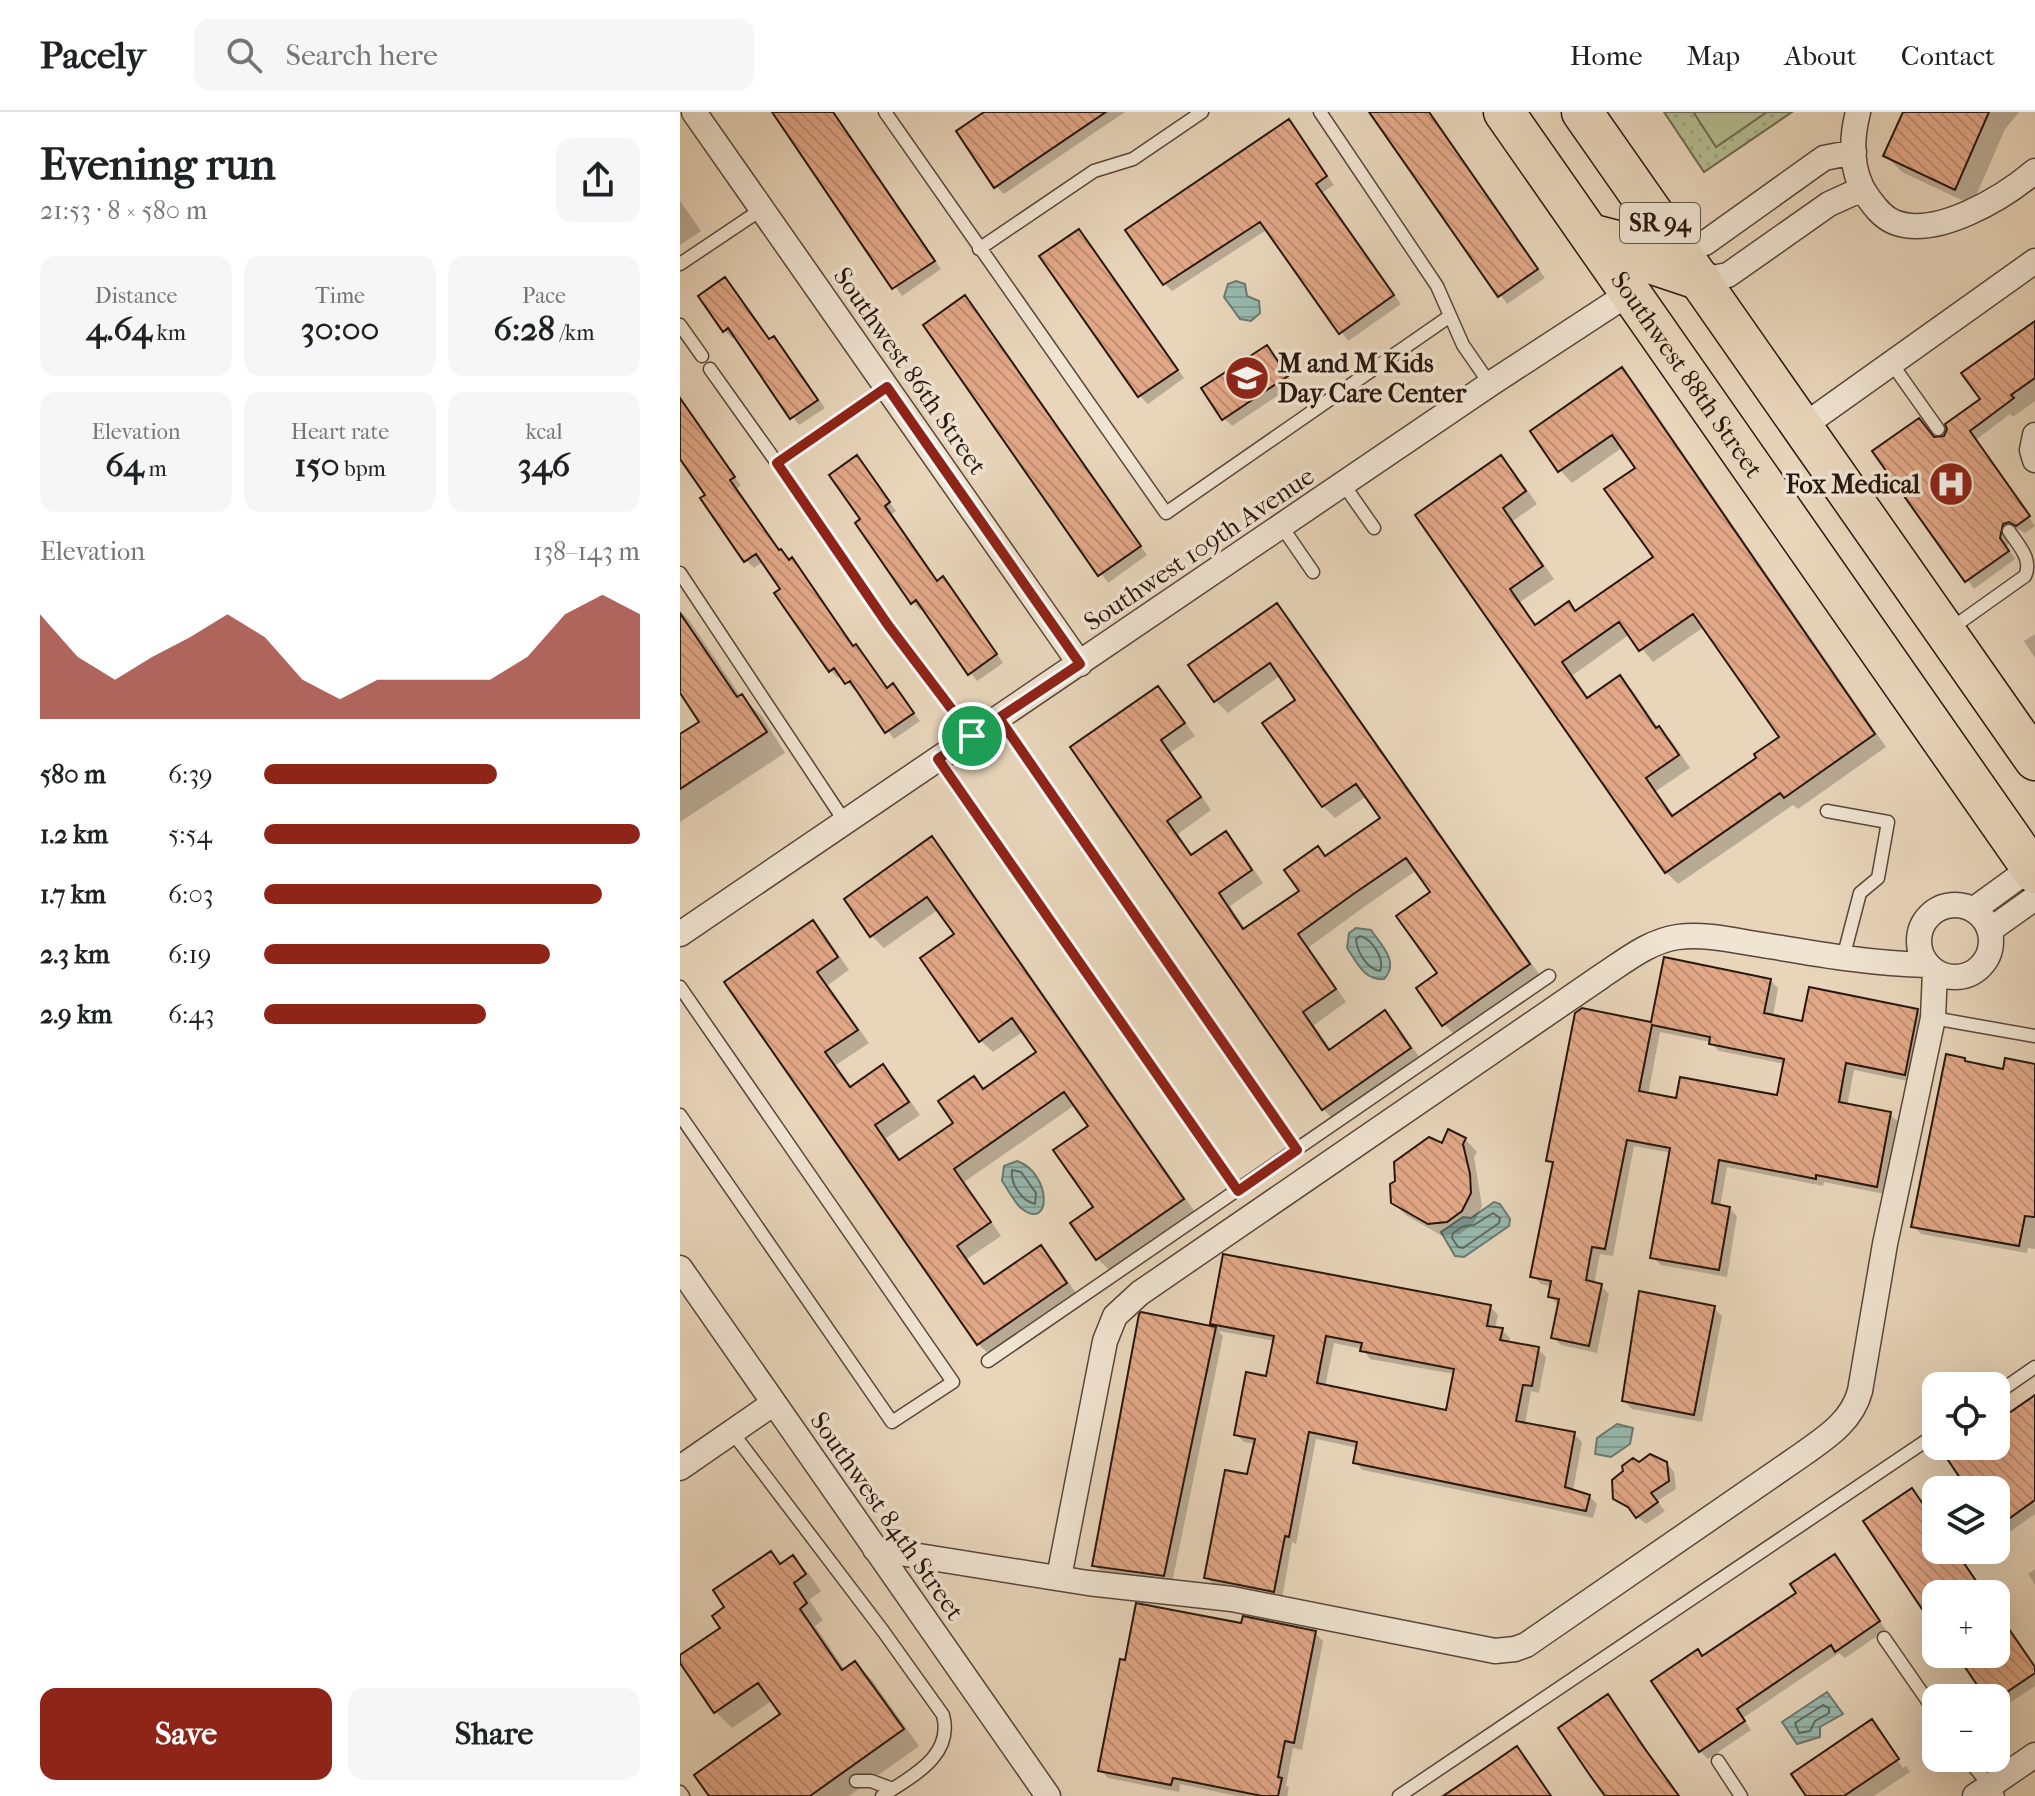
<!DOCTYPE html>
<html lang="en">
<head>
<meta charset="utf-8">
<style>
	:root { --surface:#fff; --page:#f6f6f6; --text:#202124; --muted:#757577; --line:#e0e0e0; --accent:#8f2418 }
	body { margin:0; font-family:"IM FELL French Canon",serif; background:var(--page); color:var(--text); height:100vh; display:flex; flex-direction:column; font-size:30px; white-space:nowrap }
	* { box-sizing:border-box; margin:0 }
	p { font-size:26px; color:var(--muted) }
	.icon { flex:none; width:44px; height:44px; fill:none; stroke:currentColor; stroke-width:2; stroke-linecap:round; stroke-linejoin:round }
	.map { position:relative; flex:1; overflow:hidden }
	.sheet { display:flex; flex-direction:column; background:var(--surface); width:680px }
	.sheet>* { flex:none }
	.tools { position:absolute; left:1242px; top:1260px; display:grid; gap:16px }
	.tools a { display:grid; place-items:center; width:88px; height:88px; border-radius:16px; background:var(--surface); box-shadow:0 8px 32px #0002; font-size:40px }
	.pin { position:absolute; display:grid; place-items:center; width:68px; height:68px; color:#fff; margin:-34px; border:4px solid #fff; border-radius:50%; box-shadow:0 2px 8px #0007 }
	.round { display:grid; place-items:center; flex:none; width:84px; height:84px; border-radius:16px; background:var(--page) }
	.summary { display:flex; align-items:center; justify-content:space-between; height:136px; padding:0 40px }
	h1 { font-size:44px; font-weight:800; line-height:60px }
	.metrics { display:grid; grid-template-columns:repeat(3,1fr); gap:12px; height:136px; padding:8px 40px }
	.metrics div { display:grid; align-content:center; border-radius:16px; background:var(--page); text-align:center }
	.metrics b { font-size:34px; font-weight:800 }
	.metrics small { font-size:22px; font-weight:400 }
	.metrics p { font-size:22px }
	.chart { height:224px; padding:16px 40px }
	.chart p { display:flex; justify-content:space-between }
	.chart svg { width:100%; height:144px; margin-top:8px; fill:var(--accent); opacity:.7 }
	.action { display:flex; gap:16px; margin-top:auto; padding:16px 40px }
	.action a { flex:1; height:92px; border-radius:16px; background:var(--accent); color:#fff; font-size:32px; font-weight:800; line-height:92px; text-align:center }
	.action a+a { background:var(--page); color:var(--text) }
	ul { padding:0 40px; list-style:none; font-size:26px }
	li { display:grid; grid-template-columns:128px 96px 1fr; align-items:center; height:60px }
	li i { height:20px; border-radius:10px; background:var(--accent) }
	header { display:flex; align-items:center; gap:48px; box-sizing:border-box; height:112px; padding:0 40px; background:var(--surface); border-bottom:2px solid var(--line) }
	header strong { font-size:38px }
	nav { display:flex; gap:44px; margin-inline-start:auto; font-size:28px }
	.search { width:560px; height:72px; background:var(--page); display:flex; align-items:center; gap:20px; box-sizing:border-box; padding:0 28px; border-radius:16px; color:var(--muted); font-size:30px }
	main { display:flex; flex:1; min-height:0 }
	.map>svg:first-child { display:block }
	.grass { fill:url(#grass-dots); stroke:#6e6a50; stroke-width:2 }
	.garden { fill:#b4bd91; stroke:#6e6a50; stroke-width:2 }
	.water { fill:url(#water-rules); stroke:#6b786f; stroke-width:2 }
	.shadow { fill:#0003; fill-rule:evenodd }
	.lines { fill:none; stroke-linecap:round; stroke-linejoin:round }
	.shore { stroke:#60685e; stroke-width:2 }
	.building { fill:url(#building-back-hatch); stroke:#28170e; stroke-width:2; fill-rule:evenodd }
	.lane-casing { stroke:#584639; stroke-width:15 }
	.street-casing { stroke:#584639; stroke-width:27 }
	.primary-casing { stroke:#28170e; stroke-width:43 }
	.lane { stroke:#f0e4d2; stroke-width:12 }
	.street { stroke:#f0e4d2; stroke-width:24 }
	.primary { stroke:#e8d5ba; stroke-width:40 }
	.route-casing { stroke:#fff; stroke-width:16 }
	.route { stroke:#8f2418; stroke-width:10 }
	.labels { text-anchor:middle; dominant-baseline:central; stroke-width:7; stroke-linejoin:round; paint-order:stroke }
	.shield { fill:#f0e4d2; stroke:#645449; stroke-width:2 }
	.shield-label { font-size:24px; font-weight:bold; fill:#28170e }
	.poi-label { font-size:26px; font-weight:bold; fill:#28170e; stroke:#f0e4d2; text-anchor:start }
	.street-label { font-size:26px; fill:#28170e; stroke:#f0e4d2 }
</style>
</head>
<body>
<header>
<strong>Pacely</strong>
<div class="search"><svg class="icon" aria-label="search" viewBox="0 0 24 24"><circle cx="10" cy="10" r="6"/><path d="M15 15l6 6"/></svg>Search here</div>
<nav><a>Home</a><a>Map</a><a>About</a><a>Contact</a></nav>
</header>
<main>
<section class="sheet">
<div class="summary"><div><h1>Evening run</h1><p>21:53 · 8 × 580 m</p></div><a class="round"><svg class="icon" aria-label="share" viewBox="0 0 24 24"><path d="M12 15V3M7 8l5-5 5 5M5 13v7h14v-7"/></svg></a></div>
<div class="metrics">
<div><p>Distance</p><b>4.64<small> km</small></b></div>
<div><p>Time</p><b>30:00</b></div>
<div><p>Pace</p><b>6:28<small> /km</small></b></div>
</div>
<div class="metrics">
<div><p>Elevation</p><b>64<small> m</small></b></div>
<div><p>Heart rate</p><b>150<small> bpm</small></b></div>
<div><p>kcal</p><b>346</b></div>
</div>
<div class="chart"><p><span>Elevation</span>138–143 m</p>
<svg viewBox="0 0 160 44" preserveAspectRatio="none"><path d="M0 44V12L10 25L20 32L30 25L40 19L50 12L60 19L70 32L80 38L90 32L100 32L110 32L120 32L130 25L140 12L150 6L160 12V44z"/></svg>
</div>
<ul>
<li><b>580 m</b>6:39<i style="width:62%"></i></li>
<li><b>1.2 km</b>5:54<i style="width:100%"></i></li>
<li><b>1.7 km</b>6:03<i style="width:90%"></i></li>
<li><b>2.3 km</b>6:19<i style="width:76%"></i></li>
<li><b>2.9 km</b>6:43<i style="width:59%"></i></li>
</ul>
<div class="action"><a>Save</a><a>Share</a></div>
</section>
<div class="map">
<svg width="1355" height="1684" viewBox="0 0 1355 1684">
	<defs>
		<pattern id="grass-dots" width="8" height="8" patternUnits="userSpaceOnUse" patternTransform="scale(2)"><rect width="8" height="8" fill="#b4bd91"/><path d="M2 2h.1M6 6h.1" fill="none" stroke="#9ba27c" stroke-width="1.8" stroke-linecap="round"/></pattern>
		<pattern id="water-rules" width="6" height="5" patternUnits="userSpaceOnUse" patternTransform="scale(2)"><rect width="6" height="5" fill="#97b9af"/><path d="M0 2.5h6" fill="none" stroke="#829e95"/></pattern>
		<pattern id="building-back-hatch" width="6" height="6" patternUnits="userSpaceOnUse" patternTransform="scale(2)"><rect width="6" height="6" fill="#e1a787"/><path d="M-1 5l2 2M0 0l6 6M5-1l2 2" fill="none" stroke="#c18f73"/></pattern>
	</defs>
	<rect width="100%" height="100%" fill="#e8d5ba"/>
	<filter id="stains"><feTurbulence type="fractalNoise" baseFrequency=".0025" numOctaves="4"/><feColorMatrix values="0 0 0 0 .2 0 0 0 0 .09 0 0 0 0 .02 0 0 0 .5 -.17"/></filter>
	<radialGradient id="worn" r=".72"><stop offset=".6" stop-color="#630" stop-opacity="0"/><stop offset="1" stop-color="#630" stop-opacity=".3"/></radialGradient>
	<!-- grass -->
	<path class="grass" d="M984,0H1112L1024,60Z"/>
	<!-- garden -->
	<path class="garden" d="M1016,0H1087L1036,35L1014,1Z"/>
	<!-- water -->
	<path class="water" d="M556,169L565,172L567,184L579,189L580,201L571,209L560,207L544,185L548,172Z
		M676,816L691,818C701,833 720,850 704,867C684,869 677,850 667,836L669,821Z
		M337,1049C372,1061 372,1121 341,1096C334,1090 328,1077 322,1069L324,1054Z
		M814,1090L820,1092L830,1107L829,1114L784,1145L775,1144L761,1120L783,1105L791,1106Z
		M937,1312L953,1316L950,1332L931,1345L915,1342L917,1326Z
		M1147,1580L1163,1602L1140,1615V1625L1117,1632L1102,1610Z"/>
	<!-- shadow -->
	<path class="shadow" d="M94,0H154L261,157L222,184Z
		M308,0H445L324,82L316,74Z
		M691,0H750L865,166L827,192Z
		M1225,0H1339L1325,17L1292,93L1222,60L1205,43Z
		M609,10L654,73L643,80L721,192L668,229L588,117L492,179L484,171Z
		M0,89L21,119L0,133Z
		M406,127L504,266L468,292L460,284Z
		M45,168L90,229L94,226L102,234L145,296L119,313L55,224L52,226L44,218Z
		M285,186L467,443L428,471L246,213Z
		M1355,211V289L1333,305L1330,302L1296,328L1355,414L1345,421L1338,417L1331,420L1327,435L1335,447L1294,477L1195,340L1265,326L1303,287Z
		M587,235L614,273L552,314L544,306Z
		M942,258L954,270L1206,635L1118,697L1113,693L998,772L986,760L738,403L821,345L833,358L857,392L833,409L874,467L840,490L857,514L888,492L897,500L976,446L958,356L943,335L892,371L880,358ZM1024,515L1102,625L1079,647L995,705L976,679L1010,656L991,628L978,616L952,578L940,566L909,587L893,563L950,522L973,550Z
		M0,285L61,374L57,376L100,439L120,456L174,535L183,542L208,578L213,574L240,609L214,627L178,577L175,579L162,564L158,566L150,558L84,449L74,456L66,448L28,383L0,344Z
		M177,346L216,399L212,402L259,470L263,467L271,475L323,551L297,569L244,496L240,498L233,490L183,408Z
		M596,494L609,506L861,865L776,924L764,912L753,780L737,758L684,795L629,835L666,890L634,913L651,938L705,901L717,913L742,949L655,1009L643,997L393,635L478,577L490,589L515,624L491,640L531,698L498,722L513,744L546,722L558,734L583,771L550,794L566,818L621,780L638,737L647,746L702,707L687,684L655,706L643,694L618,588L601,563L548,601L536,589Z
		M0,499L9,508L61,585L82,604L105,641L0,710V625L22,610L0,578Z
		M1355,522V546L1344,529Z
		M252,727L264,739L515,1100L430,1159L418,1147L410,1014L395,993L284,1070L321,1124L287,1147L306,1173L360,1135L373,1148L398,1184L311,1244L298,1232L47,870L132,811L145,823L169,858L148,873L189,931L156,953L172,976L202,954L215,967L240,1003L206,1026L222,1049L276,1011L294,967L306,978L359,941L344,919L313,940L300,928L277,823L259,797L204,836L192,824Z
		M1090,868L1098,876L1093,905L1124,911L1237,899L1245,907L1232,970L1174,958L1167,994L1210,1002L1218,1010L1205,1082L1144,1070L1143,1074L1047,1055L1040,1095L1049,1096L1057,1104L1047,1165L981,1153L973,1145L991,1041L954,1034L933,1144L920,1142L914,1172L921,1174L929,1182L917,1241L881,1233L873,1225L878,1193L870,1185L872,1175L861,1172L853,1164L874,1054L868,1048L897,902L973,912ZM980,920L1030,930L1039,939L1105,952L1098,985L998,988L968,983Z
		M1284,948L1289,952L1325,959L1355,954V1137L1348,1136L1347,1141L1241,1122L1233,1114Z
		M785,1027L797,1040L794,1045L802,1094L794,1111L780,1122L762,1124L726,1103L713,1090L763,1034Z
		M810,1195L818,1203L815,1217L822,1218L830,1226L829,1231L858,1237L866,1245L859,1281L851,1279L845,1312L894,1322L902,1330L893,1379L909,1384L917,1392L913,1406L683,1358L675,1350L678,1336L636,1327L616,1432L612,1430L602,1487L534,1473L526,1465L569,1365L576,1332L564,1330L556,1322L588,1266L595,1229L538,1219L543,1224L492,1471L422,1461L414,1453L462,1202L538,1217L533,1211ZM654,1231L683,1237L690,1247L774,1262L767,1300L645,1275Z
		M1034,1196L1042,1204L1022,1310L952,1297L944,1289Z
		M1355,1285V1402L1324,1424L1316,1416V1378H1290L1285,1334H1316V1313Z
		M986,1351L994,1360L996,1377L977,1389L985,1399L966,1412L935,1386L959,1352Z
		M1232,1379L1256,1410V1438H1275L1305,1482H1256V1514Z
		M91,1441L102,1452L113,1445L129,1462L141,1479L129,1488L143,1508L135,1514L165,1558L175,1551L192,1568L239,1634L169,1684H31L103,1603L93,1588L52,1616L36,1600L0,1545L43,1516L47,1496Z
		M1155,1445L1206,1518L1165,1546L1159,1541L1063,1606L1071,1618L1028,1647L1020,1639L1118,1481Z
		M1355,1457V1473L1348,1462Z
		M1316,1497L1355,1554V1574L1319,1598L1316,1595V1586H1309L1276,1542H1316Z
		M563,1514L635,1521L643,1529L622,1638L613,1636L606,1673L609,1676L607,1684H557L500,1672L499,1680L428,1666L420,1658Z
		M928,1585L936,1593L999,1684H928Z
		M1191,1609L1202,1620H1198L1223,1656L1226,1654L1230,1660L1194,1684H1128Z"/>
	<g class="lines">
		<!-- shore -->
		<path class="shore" d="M680,824C692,827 705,847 700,859C687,857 677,840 676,827Z
			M332,1058L341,1060L356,1081L355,1092C342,1089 330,1072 332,1058Z
			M813,1101L820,1106L819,1111L783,1136L778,1135L772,1126L773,1121L784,1114L794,1113Z
			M1143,1593L1149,1596V1601L1135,1609L1130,1619L1119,1621L1115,1611Z"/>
	</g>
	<!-- building -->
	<path class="building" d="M92,0H153L255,149L212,177Z
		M304,0H426L314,76L276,19Z
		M689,0H749L858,157L818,185Z
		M1223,0H1309L1275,78L1203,44Z
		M609,7L647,64L636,72L714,183L659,222L580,110L483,173L445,118Z
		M399,117L498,258L458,285L359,144Z
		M45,165L89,227L94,224L138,288L110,307L48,216L43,220L18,184Z
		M285,183L461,434L418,464L243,213Z
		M1355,209V266L1331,283L1334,286L1290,319L1350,404L1336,414L1329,410L1323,412L1320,426L1329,439L1285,470L1192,339L1239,306L1254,325L1264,324L1267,317L1265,312L1300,287L1281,261Z
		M587,233L608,264L542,308L521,276Z
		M942,255L1195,622L1104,686L1100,681L985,761L735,403L821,343L846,379L823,396L863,454L830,477L855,513L889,489L895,499L973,445L924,377L955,356L932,323L878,360L850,319ZM1013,502L1099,625L1074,642L1076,646L992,704L966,666L999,643L979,614L976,616L940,563L907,586L882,550L939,510L959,539Z
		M0,286L55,365L50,368L99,438L101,437L109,448L112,445L173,534L176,532L207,576L213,571L234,601L205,621L170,569L165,572L154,556L149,560L94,481L100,477L76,442L64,450L20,386L25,383L0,347Z
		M177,343L210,390L205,394L257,469L263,464L317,542L288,563L236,488L231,492L175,411L180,407L149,363Z
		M597,491L850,852L762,914L736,876L757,861L716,804L750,780L726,746L672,783L618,822L656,877L623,900L649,938L705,898L731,936L642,998L390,635L478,574L505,611L481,628L521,685L487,709L511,743L546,719L572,758L539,781L563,817L619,779L604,758L638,734L645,744L700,706L676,672L642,695L582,611L615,588L590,551L534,590L508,553Z
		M0,501L57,585L62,582L87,620L0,677V622L19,610L0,581Z
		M252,724L504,1087L416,1148L390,1111L413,1095L373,1038L408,1014L384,980L274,1057L311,1110L277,1134L304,1172L361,1133L387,1171L297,1233L44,870L133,808L158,845L137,860L178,918L145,940L170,975L203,952L229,990L195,1013L219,1048L273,1011L258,989L294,964L303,977L356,940L332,906L299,930L261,876L240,846L274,822L247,785L190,825L164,787Z
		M984,845L1091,867L1084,901L1122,909L1129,875L1238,897L1225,963L1166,951L1159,990L1211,1000L1197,1075L1136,1063V1067L1039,1048L1032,1091L1050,1095L1039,1158L970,1146L990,1036L947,1028L925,1137L912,1135L906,1168L922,1172L909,1234L871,1226L879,1187L868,1185L871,1169L850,1165L873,1050L866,1049L895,901L902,896L971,910ZM972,913L1030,925L1029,932L1104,947L1097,983L1000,965L996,986L959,979Z
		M1266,942L1285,946V949L1323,957L1325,946L1355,952V1105L1345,1104L1339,1134L1231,1115Z
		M768,1017L786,1026L783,1032L790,1062L791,1081L782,1099L767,1110L748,1112L711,1091L710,1072L715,1069L714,1050L749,1025L762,1031Z
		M543,1142L811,1193L807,1214L823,1216L820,1228L859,1235L852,1274L843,1273L836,1309L895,1320L885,1375L910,1383L906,1399L673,1351L677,1330L629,1320L609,1425L605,1424L594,1480L524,1466L545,1358L567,1362L575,1327L554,1323L566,1260L586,1264L594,1224L530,1212ZM646,1224L682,1231L680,1239L774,1257L766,1298L637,1271Z
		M959,1179L1035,1194L1014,1303L942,1289Z
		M461,1200L536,1215L484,1464L412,1454L459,1202Z
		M1355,1283V1388L1316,1416V1378H1288L1266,1345L1283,1334H1316V1310Z
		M970,1342L987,1350L989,1369L971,1381L978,1390L956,1406L948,1395L933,1387L932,1368L943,1359L942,1354L953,1346L959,1350Z
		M1232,1376L1256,1411V1438H1275L1305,1482H1256V1518L1183,1409Z
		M91,1439L100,1452L113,1443L126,1462L114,1471L127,1491L120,1497L162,1558L175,1549L224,1617L130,1684H29L14,1663L100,1602L78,1571L34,1601L0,1551V1543L40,1516L32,1504L44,1495L33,1478Z
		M1155,1442L1200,1509L1155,1540L1151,1533L1057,1597L1065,1609L1019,1640L971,1569L1018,1537L1022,1544L1116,1481L1110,1472Z
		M456,1491L561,1511L563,1504L636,1519L614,1631L605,1629L598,1665L602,1666L598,1684H582L493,1666L491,1673L418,1659L440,1547L445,1548Z
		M1316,1498L1355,1555V1561L1318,1586H1306L1276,1542H1316Z
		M928,1582L965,1637L999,1684H925L909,1662L878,1616Z
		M1192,1607L1219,1647L1164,1684H1126L1111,1662Z
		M837,1634L871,1684H763L805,1656Z"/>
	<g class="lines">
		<!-- lane casing -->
		<g class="lane-casing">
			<path id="lane" d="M205,0L486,401L770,204
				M640,0L757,174L783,233L810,272
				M299,137L414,59L453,47L522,0
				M0,152L82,97
				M0,213L22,244
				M1212,252L1258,317
				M30,257L97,351L207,275
				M97,351L208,513L292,624
				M664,373L694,416
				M602,415L633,460
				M0,461L165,710
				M1269,518L1345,464C1353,447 1338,433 1329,419
				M319,606L617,1038
				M258,647L558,1079
				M1147,699L1208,710L1198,766L1180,781L1163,846
				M0,875L273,1270L212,1310L0,1003
				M1253,906L1355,924
				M308,1249L869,864
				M1316,1282L1355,1255
				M52,1320L203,1519L263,1603C274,1644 232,1664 202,1684
				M1204,1526L1256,1601
				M1287,1646L1318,1684
				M1038,1649L1061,1684
				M176,1669H191L213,1677
				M0,1680L3,1684
				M719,1684L1256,1322"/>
		</g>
		<!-- street casing -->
		<g class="street-casing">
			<path id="street" d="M14,0L400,552
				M1178,0C1171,27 1170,60 1187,84C1194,94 1202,105 1214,110C1256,127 1323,86 1355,59
				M995,133L1010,135L1025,131L1144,46L1174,40
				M1021,168L1048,163L1149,92L1182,77
				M1122,315L1355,149
				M1355,323L1352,338L1355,348
				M1239 829a36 36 0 1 1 72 0a36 36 0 1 1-72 0Z
				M1293,798L1355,753
				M1310,818L1355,786
				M0,822L810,272L951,180
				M0,1156L368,1684
				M0,1356L94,1291
				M195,1437L408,1471L552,1487L815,1539L835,1537L846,1533L1123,1342C1147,1325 1172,1309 1180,1279L1205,1132L1253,906L1255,859
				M379,1465L425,1229L435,1204L460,1181L922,864C945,849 969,829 998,825C1027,821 1060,830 1089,834C1142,843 1194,852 1248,853
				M1295,1684L1355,1643"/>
		</g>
		<!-- primary casing -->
		<g class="primary-casing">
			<g id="primary">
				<path id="s1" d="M824,0L1355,761"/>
				<path d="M902,0L1355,648"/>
				<path d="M910,122L945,131L960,144L976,153L1021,168"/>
			</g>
		</g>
		<!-- lane -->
		<use href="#lane" class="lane"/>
		<!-- street -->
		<use href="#street" class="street"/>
		<!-- primary -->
		<use href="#primary" class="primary"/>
	</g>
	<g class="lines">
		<!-- route casing -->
		<g class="route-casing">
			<path id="route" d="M207,275L400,552L319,606L617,1038L558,1079L258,647L292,624L208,513L97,351Z"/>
		</g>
		<!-- route -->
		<use href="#route" class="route"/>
	</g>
	<!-- icons -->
	<defs>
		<g id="school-disc" transform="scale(2.3)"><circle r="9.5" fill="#8f2418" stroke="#f0e4d2"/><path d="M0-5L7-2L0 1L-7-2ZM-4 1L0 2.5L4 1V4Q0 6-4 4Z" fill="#fff"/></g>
		<g id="hospital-disc" transform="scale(2.3)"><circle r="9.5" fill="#8f2418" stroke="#f0e4d2"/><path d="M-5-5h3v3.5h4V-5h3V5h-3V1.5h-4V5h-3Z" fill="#fff"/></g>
	</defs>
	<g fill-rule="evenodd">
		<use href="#school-disc" x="567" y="266"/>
		<use href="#hospital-disc" x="1271" y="372"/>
	</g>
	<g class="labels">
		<!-- shield labels -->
		<rect class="shield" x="940" y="91" width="80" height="40" rx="6"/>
		<g class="shield-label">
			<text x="980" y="111">SR 94</text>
		</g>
		<!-- poi labels -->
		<g class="poi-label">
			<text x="598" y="251">M and M Kids<tspan x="598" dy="30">Day Care Center</tspan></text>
			<text x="1240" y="372" text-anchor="end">Fox Medical</text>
		</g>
		<!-- street labels -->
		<g class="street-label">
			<text transform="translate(230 259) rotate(55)">Southwest 86th Street</text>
			<text stroke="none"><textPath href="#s1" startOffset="320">Southwest 88th Street</textPath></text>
			<text transform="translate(519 437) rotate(-34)">Southwest 109th Avenue</text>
			<text transform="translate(207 1404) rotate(55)">Southwest 84th Street</text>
		</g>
	</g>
	<rect width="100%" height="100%" filter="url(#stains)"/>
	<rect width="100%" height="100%" fill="url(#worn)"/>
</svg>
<div class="tools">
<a><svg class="icon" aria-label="locate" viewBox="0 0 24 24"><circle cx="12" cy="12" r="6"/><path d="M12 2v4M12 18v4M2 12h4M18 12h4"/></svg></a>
<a><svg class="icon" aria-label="layers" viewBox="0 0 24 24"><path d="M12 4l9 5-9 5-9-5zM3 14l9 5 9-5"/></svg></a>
<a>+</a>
<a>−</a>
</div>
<div class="pin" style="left:292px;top:624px;background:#1e9e55"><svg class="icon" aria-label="arrive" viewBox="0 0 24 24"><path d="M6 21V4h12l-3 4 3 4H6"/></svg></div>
</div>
</main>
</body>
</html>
